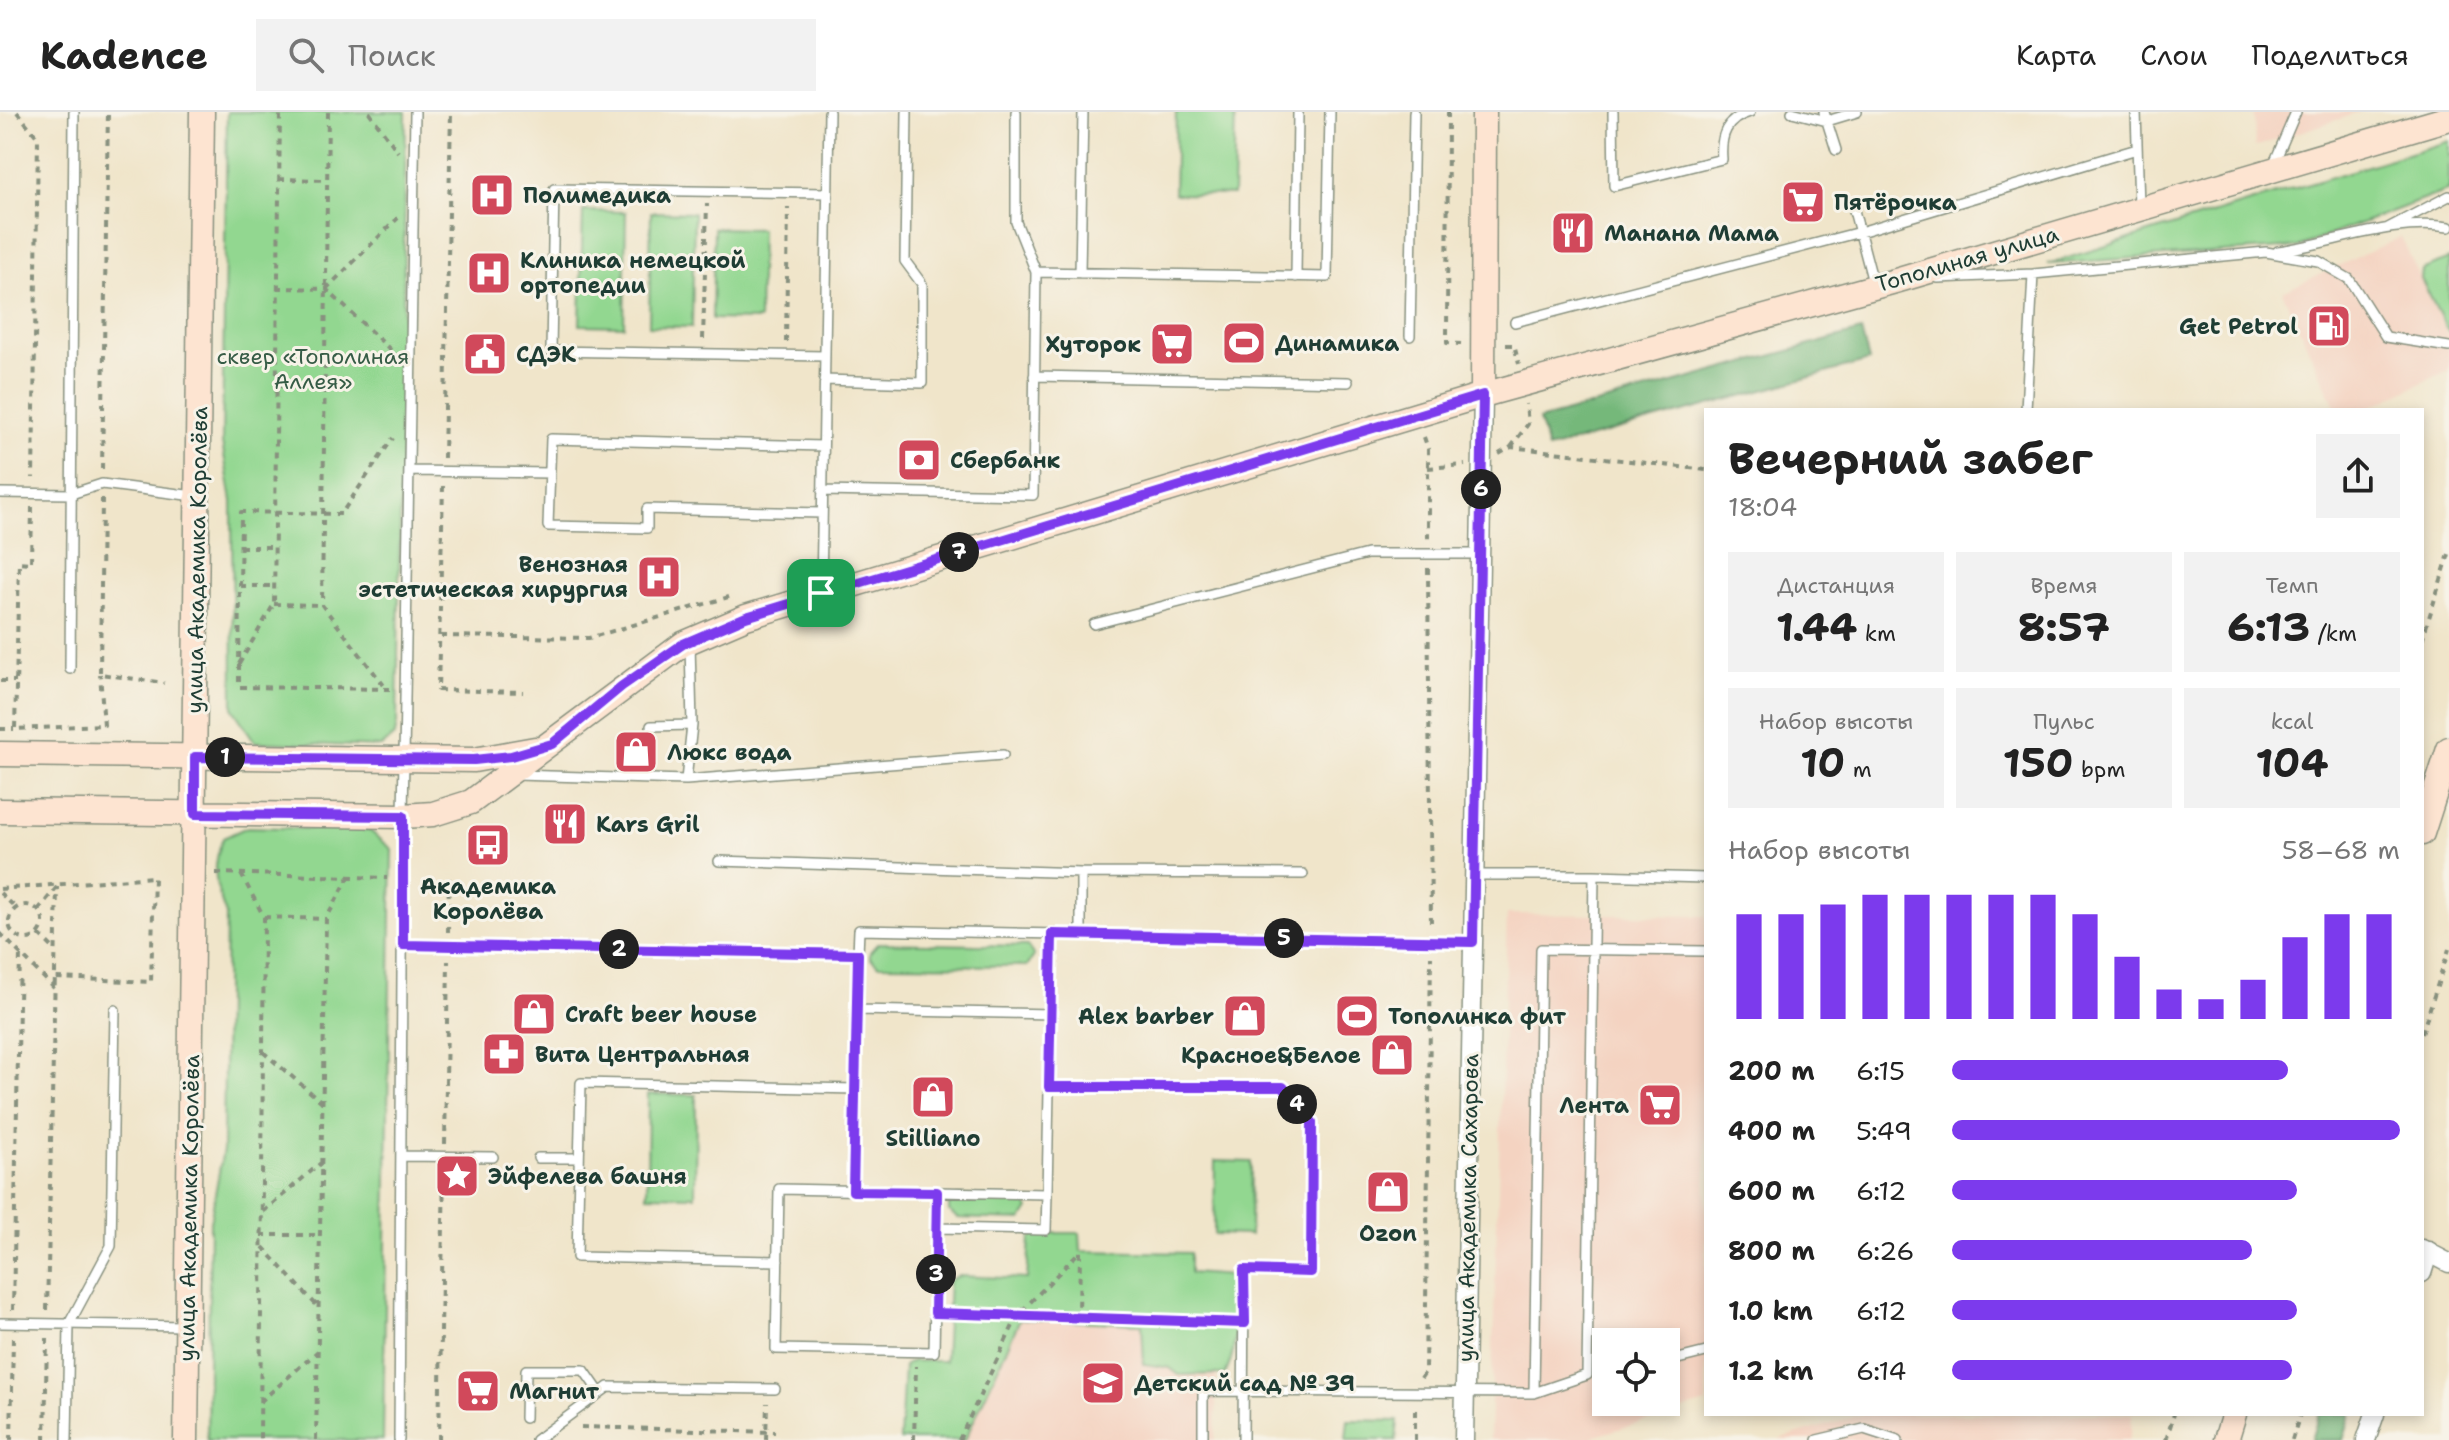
<!DOCTYPE html>
<html lang="ru">
<head>
<meta charset="utf-8">
<style>
	:root { --surface:#fff; --page:#f2f2f2; --text:#222; --muted:#767676; --line:#e0e0e0; --accent:#7c3aed }
	body { margin:0; font-family:"Shantell Sans",sans-serif; background:var(--page); color:var(--text); height:100vh; display:flex; flex-direction:column; font-size:30px; white-space:nowrap }
	* { box-sizing:border-box; margin:0 }
	p { font-size:26px; color:var(--muted) }
	.icon { flex:none; width:44px; height:44px; fill:none; stroke:currentColor; stroke-width:2; stroke-linecap:round; stroke-linejoin:round }
	.map { position:relative; flex:1; overflow:hidden }
	.side { position:absolute; left:1704px; top:296px; width:720px; height:1008px; display:flex; flex-direction:column; background:var(--surface); border-radius:0px; box-shadow:0 4px 12px #0003 }
	.side>* { flex:none }
	.buttons { position:absolute; left:1592px; top:1216px; display:grid; gap:16px }
	.buttons a { display:grid; place-items:center; width:88px; height:88px; border-radius:0px; background:var(--surface); box-shadow:0 4px 12px #0003; font-size:40px }
	.pin { position:absolute; display:grid; place-items:center; width:68px; height:68px; color:#fff; margin:-34px; border-radius:16px; box-shadow:0 4px 12px #0006 }
	.km { position:absolute; width:40px; height:40px; margin:-20px; border-radius:50%; background:#222; color:#fff; font-size:22px; line-height:40px; text-align:center }
	.round { display:grid; place-items:center; flex:none; width:84px; height:84px; border-radius:0px; background:var(--page) }
	.headline { display:flex; align-items:center; justify-content:space-between; height:136px; padding:0 24px }
	h1 { font-size:44px; font-weight:700; line-height:60px }
	.stats { display:grid; grid-template-columns:repeat(3,1fr); gap:12px; height:136px; padding:8px 24px }
	.stats div { display:grid; align-content:center; border-radius:0px; background:var(--page); text-align:center }
	.stats b { font-size:40px; font-weight:700 }
	.stats small { font-size:22px; font-weight:400 }
	.stats p { font-size:22px }
	.chart { height:224px; padding:16px 24px }
	.chart p { display:flex; justify-content:space-between }
	.chart svg { width:100%; height:144px; margin-top:8px; stroke:var(--accent); stroke-width:6 }
	ul { padding:0 24px; list-style:none; font-size:26px }
	li { display:grid; grid-template-columns:128px 96px 1fr; align-items:center; height:60px }
	li i { height:20px; border-radius:10px; background:var(--accent) }
	header { display:flex; align-items:center; gap:48px; box-sizing:border-box; height:112px; padding:0 40px; background:var(--surface); border-bottom:2px solid var(--line) }
	header strong { font-size:38px }
	nav { display:flex; gap:44px; margin-inline-start:auto; font-size:28px }
	.search { width:560px; height:72px; background:var(--page); display:flex; align-items:center; gap:20px; box-sizing:border-box; padding:0 28px; border-radius:0px; color:var(--muted); font-size:30px }
	.map>svg:first-child { display:block }
	.built { fill:#f4d3c1; fill-rule:evenodd }
	.green { fill:#92d790; stroke:#588a62; stroke-width:2 }
	.forest { fill:#75b87a; stroke:#4a7a57; stroke-width:2 }
	.lines { fill:none; stroke-linecap:round; stroke-linejoin:round }
	.lane-casing { stroke:#88917f; stroke-width:12 }
	.street-casing { stroke:#88917f; stroke-width:21 }
	.secondary-casing { stroke:#88917f; stroke-width:27 }
	.path { stroke:#88917f; stroke-width:4; stroke-dasharray:6 6; stroke-linecap:butt }
	.lane { stroke:#fff; stroke-width:9 }
	.street { stroke:#fff; stroke-width:18 }
	.secondary { stroke:#fde4d1; stroke-width:24 }
	.route-casing { stroke:#fff; stroke-width:16 }
	.route { stroke:#7c3aed; stroke-width:10 }
	.labels { text-anchor:middle; dominant-baseline:central; stroke-width:6; stroke-linejoin:round; paint-order:stroke }
	.poi-label { font-size:22px; font-weight:bold; fill:#1f3d34; stroke:#f7f3e8; text-anchor:start }
	.street-label { font-size:22px; fill:#1f3d34; stroke:#f7f3e8 }
	.park-label { font-size:22px; fill:#365c46; stroke:#f7f3e8 }
</style>
</head>
<body>
<header>
<strong>Kadence</strong>
<div class="search"><svg class="icon" aria-label="search" viewBox="0 0 24 24"><circle cx="10" cy="10" r="6"/><path d="M15 15l6 6"/></svg>Поиск</div>
<nav><a>Карта</a><a>Слои</a><a>Поделиться</a></nav>
</header>
<div class="map">
<svg width="2449" height="1328" viewBox="0 0 2449 1328">
	<rect width="100%" height="100%" fill="#f7f3e8"/>
	<filter id="ink" filterUnits="userSpaceOnUse"><feTurbulence type="fractalNoise" baseFrequency=".0125" numOctaves="2"/><feDisplacementMap in="SourceGraphic" scale="16" xChannelSelector="R" yChannelSelector="G"/><feConvolveMatrix kernelMatrix="1 2 1 2 8 2 1 2 1" color-interpolation-filters="sRGB"/></filter>
	<filter id="wash" filterUnits="userSpaceOnUse"><feTurbulence type="fractalNoise" baseFrequency=".006" numOctaves="4" result="noise"/><feDisplacementMap in="SourceGraphic" scale="32" xChannelSelector="R" yChannelSelector="G"/><feGaussianBlur stdDeviation="1.8" result="paint"/><feColorMatrix in="noise" values="0 0 0 0 0 0 0 0 0 0 0 0 0 0 0 0 0 1.4 0 .05"/><feComposite in="paint" operator="in"/></filter>
	<g filter="url(#wash)">
		<rect width="100%" height="100%" fill="#f0e5ca"/>
		<!-- built -->
		<path class="built" d="M2254,0H2361L2255,35Z
			M2401,125L2449,227V258L2364,298H2337L2282,180Z
			M1507,802L1706,804V1291L1582,1328H1490ZM1606,1230H1666V1290H1606Z
			M1019,1207L1143,1212L1217,1248L1215,1328H965Z
			M1864,1302H2132L2131,1319L2128,1328H1778Z"/>
		<!-- green -->
		<path class="green" d="M227,0H406L397,611L395,623L381,635L255,630L233,597L232,389L222,331Z
			M1176,0H1235L1233,83L1174,82Z
			M2449,29V78L2298,135L2048,152Z
			M583,99L626,100L624,214L580,213Z
			M651,100L694,101L692,215L649,214Z
			M714,116L761,117L759,208L712,207Z
			M2449,147V221L2421,167L2422,158Z
			M247,715L369,718L392,737L383,1328H207L210,1110L223,1038L226,803C215,774 211,756 223,726Z
			M878,831L1027,834L1034,844L1027,854L878,853L870,846V840Z
			M648,982L696,983L695,1084L647,1083Z
			M1215,1049L1251,1050L1250,1123L1214,1122Z
			M958,1084L1022,1087L1029,1097L1022,1108L957,1106L949,1099V1093Z
			M1038,1121H1080L1081,1139L1190,1141V1161L1232,1164C1242,1184 1236,1243 1225,1262L1179,1263L1170,1256L1144,1252L1142,1212L1020,1207L965,1328H900L904,1254L913,1249H945L949,1169L958,1164L1027,1167L1030,1127Z
			M1348,1308L1398,1309L1396,1328H1346Z"/>
		<!-- forest -->
		<path class="forest" d="M1861,219L1869,249L1548,337L1539,308Z
			M2319,1302H2351L2343,1328H2311Z"/>
	</g>
	<g filter="url(#ink)">
		<g class="lines">
			<!-- lane casing -->
			<g class="lane-casing">
				<path id="lane" d="M1613,0L1614,74L1722,47C1720,24 1726,7 1750,0
					M1792,0L1827,9L1857,0
					M1824,0L1836,38
					M2136,0L2139,94
					M2272,56L2296,0
					M1852,91L1874,174
					M2388,116L2449,84
					M2278,139C2332,132 2394,106 2449,115
					M1036,160L1327,165L1330,0
					M1080,161L1083,0
					M1296,165L1298,0
					M1938,166L2033,162L2266,140L2318,149L2349,167L2386,225L2449,235
					M1515,210L1860,120L2137,37
					M1410,224L1414,0
					M824,244L551,239L554,77L827,81
					M1034,264L1348,270
					M824,268L922,271V172L905,149L907,0
					M2026,298L2033,162
					M410,359L550,361
					M822,379L1033,383L1036,160L1016,110V0
					M0,381L71,382L102,372L194,384
					M822,401L647,397V416L548,414L551,327L823,334
					M821,481L829,0
					M1094,512L1367,442H1480
					M70,557L74,0
					M651,614L692,613
					M516,663L686,668L1003,643
					M686,668L692,613L690,532
					M719,749L1081,761L1303,762
					M1594,763L1706,766
					M1081,823V761
					M403,833L858,842L859,818L1473,830
					M857,898L1050,902
					M1049,975H1283L1312,1010L1311,1160L1244,1158L1243,1328
					M402,1044L493,1045
					M538,1046H579
					M853,1079L858,842
					M937,1080L934,1240L776,1237L779,1077L1047,1082L1052,822
					M937,1116L1046,1118L1047,1082
					M778,1149L577,1145L581,971L856,977
					M0,1211L185,1214
					M1666,1250L1706,1240
					M1534,1281L1541,837L1706,839
					M525,1306L526,1258H584L600,1281
					M67,1328L69,1212L111,1134L115,898
					M399,1328L403,704L415,0
					M536,1328L608,1275L775,1277
					M1203,1328V1279L1534,1281L1587,1263L1594,763H1474
					M1817,1328L1864,1317L1898,1328"/>
			</g>
			<!-- street casing -->
			<g class="street-casing">
				<path id="street" d="M2422,1137L2449,1151
					M2422,1161L2429,1139
					M1464,1328L1483,283
					M2366,1328L2375,1302"/>
			</g>
			<!-- secondary casing -->
			<g class="secondary-casing">
				<path id="secondary" d="M1483,283L1484,0
					M0,642L474,648L535,637
					M0,699L403,704L433,702L471,690L683,532L746,505L1483,283L1899,168L2449,6
					M2422,721L2449,637
					M186,1328L202,0
					M2226,1328L2234,1302"/>
			</g>
			<!-- path -->
			<path class="path" d="M17,0L38,26L33,366
				M328,0L322,493L386,576
				M369,0L398,40
				M1448,0L1447,231L1461,232
				M279,67L327,68
				M277,176L326,177L396,243
				M326,177L398,106
				M703,227L707,92
				M786,230L788,95
				M1506,233H1514L1519,252
				M276,274H325
				M1424,325L1428,337V427
				M1511,335L1528,312L1526,292
				M1499,342L1511,335L1706,358
				M444,346L451,0
				M1428,356L1465,353
				M102,357L108,0
				M443,374L438,578L523,580
				M102,386L100,562L164,571
				M32,395L31,451L19,450L15,617L104,613L100,562
				M240,435H274
				M1428,456L1431,815
				M240,474H274
				M274,492L322,493
				M441,524L589,526L732,484
				M2422,528L2449,442
				M239,552L274,492L280,0
				M0,569H16
				M390,577L239,575V554L241,400L341,402L393,326
				M0,617H14
				M216,761L387,766
				M241,762L264,805L260,1328
				M0,777L154,765L151,870L54,866
				M0,781L16,796
				M9 810a17 17 0 1 1 34 0a17 17 0 1 1-34 0Z
				M38,798L57,775
				M264,805L326,807
				M448,820L449,766
				M0,821L54,876
				M39,822L54,837
				M2422,921L2449,837
				M263,940L322,990
				M445,1032L448,849
				M263,1100L322,1050
				M261,1123H321
				M263,1135L319,1196
				M13,1198L20,841
				M47,1198L57,775
				M947,1201L1230,1210
				M1421,1266L1425,1260L1431,844
				M260,1290L318,1239
				M581,1315L775,1320
				M11,1328L13,1226
				M45,1328L47,1226
				M316,1328L326,807L349,765
				M439,1328L444,1057
				M766,1328L767,1291
				M914,1328L916,1254
				M959,1328L1018,1203L1080,1139L1079,1205
				M1415,1328V1294
				M2166,1328L2174,1302
				M2292,1328L2300,1302"/>
			<!-- lane -->
			<use href="#lane" class="lane"/>
			<!-- street -->
			<use href="#street" class="street"/>
			<!-- secondary -->
			<use href="#secondary" class="secondary"/>
		</g>
	</g>
	<g class="lines" filter="url(#ink)">
		<!-- route casing -->
		<g class="route-casing">
			<path id="route" d="M1483,283L1473,830L1052,822L1049,975H1283L1312,1010L1311,1160L1244,1158L1245,1211L935,1201L937,1080L853,1079L858,842L403,833V704L195,702V645L474,648L511,644L552,632L622,574L683,532L746,505Z"/>
		</g>
		<!-- route -->
		<use href="#route" class="route"/>
	</g>
	<!-- icons -->
	<defs>
		<g id="hospital-square" transform="scale(2.3)"><rect x="-9" y="-9" width="18" height="18" rx="4" fill="#d1495b" stroke="#f7f3e8"/><path d="M-5-5h3v3.5h4V-5h3V5h-3V1.5h-4V5h-3Z" fill="#fff"/></g>
		<g id="supermarket-square" transform="scale(2.3)"><rect x="-9" y="-9" width="18" height="18" rx="4" fill="#d1495b" stroke="#f7f3e8"/><path d="M-6-5.5h2.5l.6 2H6L4.5 2H-2.5L-4.4-4H-6ZM-1.5 3.2a1.3 1.3 0 1 0 .1 0ZM3 3.2a1.3 1.3 0 1 0 .1 0Z" fill="#fff"/></g>
		<g id="restaurant-square" transform="scale(2.3)"><rect x="-9" y="-9" width="18" height="18" rx="4" fill="#d1495b" stroke="#f7f3e8"/><path d="M-5-6h1v4h1v-4h1v4h1v-4h1v5L-1.5 .5V6h-2V.5L-5-1ZM5-6V6H3V1.5H1.5Q1.5-4 5-6Z" fill="#fff"/></g>
		<g id="fuel-square" transform="scale(2.3)"><rect x="-9" y="-9" width="18" height="18" rx="4" fill="#d1495b" stroke="#f7f3e8"/><path d="M-5.5-6h7V0h2V4h1.3V-2.5L3-4.5l.8-.8L6-3V5H2.5V1h-1V6h-7ZM-4.2-4.7v3.2H.2V-4.7Z" fill="#fff"/></g>
		<g id="stadium-square" transform="scale(2.3)"><rect x="-9" y="-9" width="18" height="18" rx="4" fill="#d1495b" stroke="#f7f3e8"/><path d="M0-5a6.5 5 0 1 0 0 10a6.5 5 0 1 0 0-10ZM-3.5-1.8h7v3.6h-7Z" fill="#fff"/></g>
		<g id="civic-square" transform="scale(2.3)"><rect x="-9" y="-9" width="18" height="18" rx="4" fill="#d1495b" stroke="#f7f3e8"/><path d="M-.6-6.5H3V-4.5H.6V-3L4-1V1h2V6H-6V1h2V-1L-.6-3ZM-1.2 2.5V6h2.4V2.5Z" fill="#fff"/></g>
		<g id="bank-square" transform="scale(2.3)"><rect x="-9" y="-9" width="18" height="18" rx="4" fill="#d1495b" stroke="#f7f3e8"/><path d="M-6-4H6V4H-6ZM0-2.3a2.3 2.3 0 1 0 0 4.6a2.3 2.3 0 1 0 0-4.6Z" fill="#fff"/></g>
		<g id="shop-square" transform="scale(2.3)"><rect x="-9" y="-9" width="18" height="18" rx="4" fill="#d1495b" stroke="#f7f3e8"/><path d="M-5-2.5h2.3a2.7 3.5 0 0 1 5.4 0H5L5.5 6h-11ZM-1.5-2.5h3a1.5 2.3 0 0 0-3 0Z" fill="#fff"/></g>
		<g id="bus-square" transform="scale(2.3)"><rect x="-9" y="-9" width="18" height="18" rx="4" fill="#d1495b" stroke="#f7f3e8"/><path d="M-5-6H5V4H4V6H2V4H-2V6H-4V4H-5ZM-3.5-4V0h7V-4ZM-3.5 1.2v1.5H-2V1.2ZM2 1.2v1.5H3.5V1.2Z" fill="#fff"/></g>
		<g id="pharmacy-square" transform="scale(2.3)"><rect x="-9" y="-9" width="18" height="18" rx="4" fill="#d1495b" stroke="#f7f3e8"/><path d="M-2-6h4v4h4v4h-4v4h-4v-4h-4v-4h4Z" fill="#fff"/></g>
		<g id="sight-square" transform="scale(2.3)"><rect x="-9" y="-9" width="18" height="18" rx="4" fill="#d1495b" stroke="#f7f3e8"/><path d="M0-6L1.8-2.2L6-1.7L2.9 1.2L3.7 5.4L0 3.3L-3.7 5.4L-2.9 1.2L-6-1.7L-1.8-2.2Z" fill="#fff"/></g>
		<g id="school-square" transform="scale(2.3)"><rect x="-9" y="-9" width="18" height="18" rx="4" fill="#d1495b" stroke="#f7f3e8"/><path d="M0-5L7-2L0 1L-7-2ZM-4 1L0 2.5L4 1V4Q0 6-4 4Z" fill="#fff"/></g>
	</defs>
	<g fill-rule="evenodd">
		<use href="#hospital-square" x="492" y="83"/>
		<use href="#supermarket-square" x="1803" y="90"/>
		<use href="#restaurant-square" x="1573" y="121"/>
		<use href="#hospital-square" x="489" y="161"/>
		<use href="#fuel-square" x="2329" y="214"/>
		<use href="#stadium-square" x="1244" y="231"/>
		<use href="#supermarket-square" x="1172" y="232"/>
		<use href="#civic-square" x="485" y="242"/>
		<use href="#bank-square" x="919" y="348"/>
		<use href="#hospital-square" x="659" y="465"/>
		<use href="#shop-square" x="636" y="640"/>
		<use href="#restaurant-square" x="565" y="712"/>
		<use href="#bus-square" x="488" y="733"/>
		<use href="#shop-square" x="534" y="902"/>
		<use href="#shop-square" x="1245" y="904"/>
		<use href="#stadium-square" x="1357" y="904"/>
		<use href="#pharmacy-square" x="504" y="942"/>
		<use href="#shop-square" x="1392" y="943"/>
		<use href="#shop-square" x="933" y="985"/>
		<use href="#supermarket-square" x="1660" y="993"/>
		<use href="#sight-square" x="457" y="1064"/>
		<use href="#shop-square" x="1388" y="1080"/>
		<use href="#school-square" x="1103" y="1271"/>
		<use href="#supermarket-square" x="478" y="1279"/>
	</g>
	<g class="labels">
		<!-- poi labels -->
		<g class="poi-label">
			<text x="523" y="83">Полимедика</text>
			<text x="1834" y="90">Пятёрочка</text>
			<text x="1604" y="121">Манана Мама</text>
			<text x="520" y="148">Клиника немецкой<tspan x="520" dy="25">ортопедии</tspan></text>
			<text x="2298" y="214" text-anchor="end">Get Petrol</text>
			<text x="1275" y="231">Динамика</text>
			<text x="1141" y="232" text-anchor="end">Хуторок</text>
			<text x="516" y="242">СДЭК</text>
			<text x="950" y="348">Сбербанк</text>
			<text x="628" y="452" text-anchor="end">Венозная<tspan x="628" dy="25">эстетическая хирургия</tspan></text>
			<text x="667" y="640">Люкс вода</text>
			<text x="596" y="712">Kars Gril</text>
			<text x="488" y="774" text-anchor="middle">Академика<tspan x="488" dy="25">Королёва</tspan></text>
			<text x="565" y="902">Craft beer house</text>
			<text x="1214" y="904" text-anchor="end">Alex barber</text>
			<text x="1388" y="904">Тополинка фит</text>
			<text x="535" y="942">Вита Центральная</text>
			<text x="1361" y="943" text-anchor="end">Красное&amp;Белое</text>
			<text x="1629" y="993" text-anchor="end">Лента</text>
			<text x="933" y="1026" text-anchor="middle">Stilliano</text>
			<text x="488" y="1064">Эйфелева башня</text>
			<text x="1388" y="1121" text-anchor="middle">Ozon</text>
			<text x="1134" y="1271">Детский сад № 39</text>
			<text x="509" y="1279">Магнит</text>
		</g>
		<!-- street labels -->
		<g class="street-label">
			<text transform="translate(1967 147) rotate(-16)">Тополиная улица</text>
			<text transform="translate(197 448) rotate(-89)">улица Академика Королёва</text>
			<text transform="translate(189 1096) rotate(-89)">улица Академика Королёва</text>
			<text transform="translate(1468 1096) rotate(-89)">улица Академика Сахарова</text>
		</g>
		<!-- park labels -->
		<g class="park-label">
			<text x="313" y="244">сквер «Тополиная<tspan x="313" dy="25">Аллея»</tspan></text>
		</g>
	</g>
</svg>
<div class="buttons">
<a><svg class="icon" aria-label="locate" viewBox="0 0 24 24"><circle cx="12" cy="12" r="6"/><path d="M12 2v4M12 18v4M2 12h4M18 12h4"/></svg></a>
</div>
<div class="pin" style="left:821px;top:481px;background:#1e9e55"><svg class="icon" aria-label="arrive" viewBox="0 0 24 24"><path d="M6 21V4h12l-3 4 3 4H6"/></svg></div>
<b class="km" style="left:225px;top:645px">1</b>
<b class="km" style="left:619px;top:837px">2</b>
<b class="km" style="left:936px;top:1162px">3</b>
<b class="km" style="left:1297px;top:992px">4</b>
<b class="km" style="left:1284px;top:826px">5</b>
<b class="km" style="left:1481px;top:377px">6</b>
<b class="km" style="left:959px;top:440px">7</b>
<section class="side">
<div class="headline"><div><h1>Вечерний забег</h1><p>18:04</p></div><a class="round"><svg class="icon" aria-label="share" viewBox="0 0 24 24"><path d="M12 15V3M7 8l5-5 5 5M5 13v7h14v-7"/></svg></a></div>
<div class="stats">
<div><p>Дистанция</p><b>1.44<small> km</small></b></div>
<div><p>Время</p><b>8:57</b></div>
<div><p>Темп</p><b>6:13<small> /km</small></b></div>
</div>
<div class="stats">
<div><p>Набор высоты</p><b>10<small> m</small></b></div>
<div><p>Пульс</p><b>150<small> bpm</small></b></div>
<div><p>kcal</p><b>104</b></div>
</div>
<div class="chart"><p><span>Набор высоты</span>58–68 m</p>
<svg viewBox="0 0 160 44" preserveAspectRatio="none"><path d="M5 44V12M15 44V12M25 44V9M35 44V6M45 44V6M55 44V6M65 44V6M75 44V6M85 44V12M95 44V25M105 44V35M115 44V38M125 44V32M135 44V19M145 44V12M155 44V12"/></svg>
</div>
<ul>
<li><b>200 m</b>6:15<i style="width:75%"></i></li>
<li><b>400 m</b>5:49<i style="width:100%"></i></li>
<li><b>600 m</b>6:12<i style="width:77%"></i></li>
<li><b>800 m</b>6:26<i style="width:67%"></i></li>
<li><b>1.0 km</b>6:12<i style="width:77%"></i></li>
<li><b>1.2 km</b>6:14<i style="width:76%"></i></li>
</ul>
</section>
</div>
</body>
</html>
